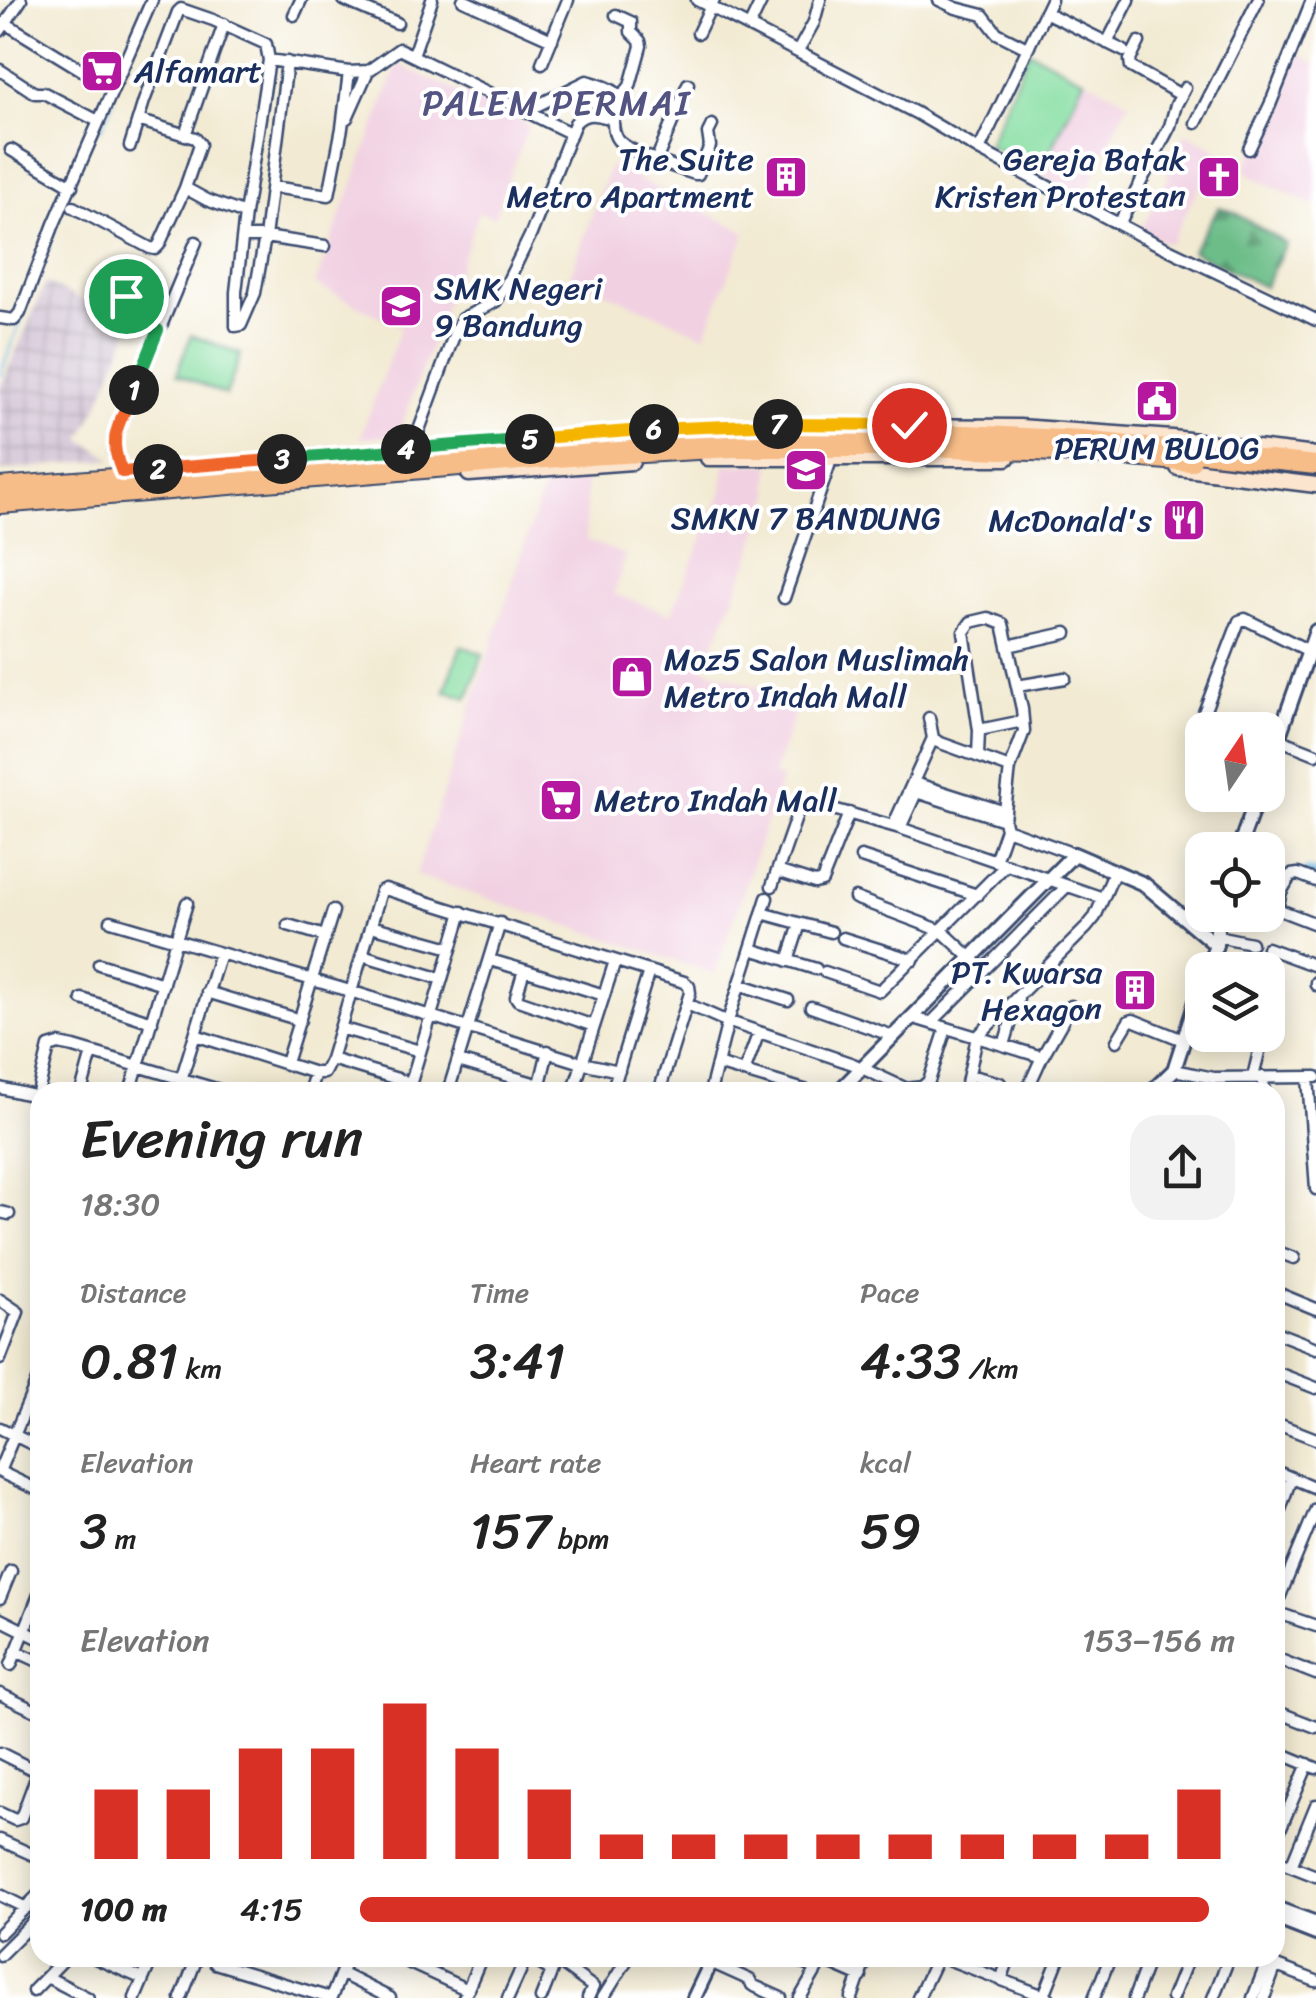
<!DOCTYPE html>
<html lang="en">
<head>
<meta charset="utf-8">
<style>
	:root { --surface:#fff; --page:#f2f2f2; --text:#222; --muted:#767676; --accent:#d93025 }
	body { margin:0; font-family:Sriracha,sans-serif; background:var(--page); color:var(--text); height:100vh; display:flex; flex-direction:column; font-size:38px; white-space:nowrap }
	* { box-sizing:border-box; margin:0 }
	p { font-size:32px; color:var(--muted) }
	.icon { flex:none; width:55px; height:55px; fill:none; stroke:currentColor; stroke-width:2; stroke-linecap:round; stroke-linejoin:round }
	.map { position:relative; flex:1; overflow:hidden }
	.drawer { position:absolute; left:30px; top:1082px; width:1255px; height:885px; display:flex; flex-direction:column; background:var(--surface); border-radius:30px; box-shadow:0 5px 25px #0003 }
	.drawer>* { flex:none }
	.needle { width:65px; rotate:13deg }
	.controls { position:absolute; left:1185px; top:712px; display:grid; gap:20px }
	.controls a { display:grid; place-items:center; width:100px; height:100px; border-radius:20px; background:var(--surface); box-shadow:0 5px 25px #0003; font-size:50px }
	.pin { position:absolute; display:grid; place-items:center; width:85px; height:85px; color:#fff; margin:-42px; border:5px solid #fff; border-radius:50%; box-shadow:0 2px 10px #0007 }
	.km { position:absolute; width:50px; height:50px; margin:-25px; border-radius:50%; background:#222; color:#fff; font-size:28px; line-height:50px; text-align:center }
	.round { display:grid; place-items:center; flex:none; width:105px; height:105px; border-radius:30px; background:var(--page) }
	.head { display:flex; align-items:center; justify-content:space-between; height:170px; padding:0 50px }
	h1 { font-size:55px; font-weight:600; line-height:75px }
	.stats { display:grid; grid-template-columns:repeat(3,1fr); gap:15px; height:170px; padding:10px 50px }
	.stats div { display:grid; align-content:center }
	.stats b { font-size:50px; font-weight:600 }
	.stats small { font-size:28px; font-weight:400 }
	.stats p { font-size:28px }
	.chart { height:280px; padding:20px 50px }
	.chart p { display:flex; justify-content:space-between }
	.chart svg { width:100%; height:180px; margin-top:10px; stroke:var(--accent); stroke-width:6 }
	ul { padding:0 50px; list-style:none; font-size:32px }
	li { display:grid; grid-template-columns:160px 120px 1fr; align-items:center; height:75px }
	li i { height:25px; border-radius:12px; background:var(--accent) }
	.map>svg:first-child { display:block }
	.built { fill:#f1d0e2 }
	.industrial { fill:url(#industrial-grid) }
	.grass { fill:#86dea2; stroke:#508680; stroke-width:2.5 }
	.forest { fill:url(#forest-firs); stroke:#447673; stroke-width:2.5 }
	.lines { fill:none; stroke-linecap:round; stroke-linejoin:round }
	.stream { stroke:#62b5de; stroke-width:2.5 }
	.canal { stroke:#62b5de; stroke-width:9 }
	.minor-casing { stroke:#3b4b6f; stroke-width:15 }
	.tertiary-casing { stroke:#3b4b6f; stroke-width:18 }
	.secondary-casing { stroke:#3b4b6f; stroke-width:19 }
	.trunk-casing { stroke:#3b4b6f; stroke-width:22 }
	.minor { stroke:#fff; stroke-width:10 }
	.tertiary { stroke:#fff; stroke-width:12 }
	.secondary { stroke:#fce5cf; stroke-width:14 }
	.trunk { stroke:#f7bd88; stroke-width:18 }
	.split-1-casing { stroke:#fff; stroke-width:20 }
	.split-2-casing { stroke:#fff; stroke-width:20 }
	.split-3-casing { stroke:#fff; stroke-width:20 }
	.split-4-casing { stroke:#fff; stroke-width:20 }
	.split-5-casing { stroke:#fff; stroke-width:20 }
	.split-6-casing { stroke:#fff; stroke-width:20 }
	.split-7-casing { stroke:#fff; stroke-width:20 }
	.split-8-casing { stroke:#fff; stroke-width:20 }
	.split-1 { stroke:#22a559; stroke-width:12 }
	.split-2 { stroke:#f0652b; stroke-width:12 }
	.split-3 { stroke:#f0652b; stroke-width:12 }
	.split-4 { stroke:#22a559; stroke-width:12 }
	.split-5 { stroke:#22a559; stroke-width:12 }
	.split-6 { stroke:#f5b400; stroke-width:12 }
	.split-7 { stroke:#f5b400; stroke-width:12 }
	.split-8 { stroke:#f5b400; stroke-width:12 }
	.labels { text-anchor:middle; dominant-baseline:central; stroke-width:8; stroke-linejoin:round; paint-order:stroke }
	.poi-label { font-size:32px; fill:#1b2f5e; stroke:#fff; text-anchor:start }
	.neighbourhood-label { font-size:35px; letter-spacing:2.5px; fill:#545483; stroke:#fff }
</style>
</head>
<body>
<div class="map">
<svg width="1316" height="1998" viewBox="0 0 1316 1998">
	<defs>
		<pattern id="industrial-grid" width="8" height="8" patternUnits="userSpaceOnUse" patternTransform="scale(2.5)"><rect width="8" height="8" fill="#cebed0"/><path d="M0 4h8M4 0v8" fill="none" stroke="#a69bac"/></pattern>
		<pattern id="forest-firs" width="22" height="20" patternUnits="userSpaceOnUse" patternTransform="scale(2.5)"><rect width="22" height="20" fill="#6cbd88"/><path d="M5 1l3.5 6h-7zM16 11l3.5 6h-7z" fill="#589a72"/></pattern>
	</defs>
	<rect width="100%" height="100%" fill="#fff"/>
	<filter id="ink" filterUnits="userSpaceOnUse"><feTurbulence type="fractalNoise" baseFrequency=".01" numOctaves="2"/><feDisplacementMap in="SourceGraphic" scale="20" xChannelSelector="R" yChannelSelector="G"/><feConvolveMatrix kernelMatrix="1 2 1 2 8 2 1 2 1" color-interpolation-filters="sRGB"/></filter>
	<filter id="wash" filterUnits="userSpaceOnUse"><feTurbulence type="fractalNoise" baseFrequency=".0048" numOctaves="4" result="noise"/><feDisplacementMap in="SourceGraphic" scale="40" xChannelSelector="R" yChannelSelector="G"/><feGaussianBlur stdDeviation="2.25" result="paint"/><feColorMatrix in="noise" values="0 0 0 0 0 0 0 0 0 0 0 0 0 0 0 0 0 1.4 0 .05"/><feComposite in="paint" operator="in"/></filter>
	<g filter="url(#wash)">
		<rect width="100%" height="100%" fill="#f2ead2"/>
		<!-- built -->
		<path class="built" d="M1298,53L1316,64V206L1253,177L1245,169Z
			M398,64L529,125L494,217L479,212L398,435L360,438L401,327L315,284Z
			M1085,79L1129,102L1103,154L1085,198L1040,174Z
			M1186,133L1218,150L1170,244L1163,242L1140,231L1170,175L1165,171Z
			M610,165L746,232L705,335L570,277Z
			M771,464L768,484L771,493L749,560L704,668L799,701L773,775L781,779L715,974L416,875L547,477L586,473V540L625,555L614,594L671,614L722,491L725,465Z"/>
		<!-- industrial -->
		<path class="industrial" d="M46,283L131,324L101,400L81,439L112,459L0,471V388Z"/>
		<!-- grass -->
		<path class="grass" d="M1029,51L1084,79L1040,174L988,145Z
			M191,335L241,354L226,395L177,374Z
			M461,646L483,654L468,698L445,691Z"/>
		<!-- forest -->
		<path class="forest" d="M1219,207L1233,212L1286,244L1264,287L1192,251Z"/>
		<g class="lines">
			<!-- stream -->
			<path class="stream" d="M101,129L114,99
				M0,375L21,320"/>
			<!-- canal -->
			<path class="canal" d="M1307,872L1316,875"/>
		</g>
	</g>
	<g filter="url(#ink)">
		<g class="lines">
			<!-- minor casing -->
			<g class="minor-casing">
				<path id="minor" d="M344,0L397,23
					M463,0L552,40
					M697,0L916,113L979,150L1143,237L1316,320
					M939,0L956,8L983,15L997,33L1027,48
					M1045,12L1124,51
					M294,15L301,0
					M616,15L631,22V32L640,41L641,46L630,86L621,97
					M5,23L113,89
					M749,27L762,0
					M0,31L21,0
					M698,33L714,0
					M1139,42L1130,60L1131,67L1181,95
					M1107,43L1129,0
					M798,51L814,22L820,0
					M413,55L432,0
					M269,60L349,72L368,71L399,49L570,133
					M542,63L568,0
					M0,70L35,93H44L98,121
					M526,111L587,81C610,88 632,93 613,119
					M347,118L368,71
					M613,119C613,126 613,136 620,142C633,154 677,168 695,174H698L710,146L708,133L712,125
					M1196,123L1258,0
					M185,135L224,24
					M130,146L144,101L178,12L181,9L213,20L266,44L269,60L245,214L236,292V326
					M1249,149L1270,105L1312,0
					M11,150L72,186
					M979,150L1051,0
					M656,161L688,84
					M272,187L329,195L342,128L349,72
					M185,188L207,200L245,214
					M73,207L150,248L155,249L159,245L185,188L200,144L195,138L138,120
					M1119,224L1170,126L1176,105L1185,88
					M243,237H265L325,246
					M132,280L120,309L121,313L158,330
					M0,318L14,320L20,313L54,224L152,0
					M236,326L241,325L255,293L265,237L287,62
					M412,449L456,330L462,319L496,301L505,287L531,234L575,123C586,110 598,115 613,119
					M122,472L114,452V438L196,242
					M784,598L832,457
					M1008,646L1066,633
					M1017,686L1065,678
					M979,730L1023,721
					M1195,736L1239,621L1245,619L1309,651
					M933,738L938,742L1010,768
					M1278,739L1316,754
					M978,756L979,730L964,632L971,622L988,618L1003,624L1022,709L1024,731L1010,768L1004,820L1006,829L995,861
					M914,783L1005,812
					M910,790L1004,820
					M1202,802L1205,795
					M893,826L933,738L929,718
					M900,828L916,793
					M1006,829L1074,854
					M861,857L977,895
					M777,871L815,883L822,881L849,813
					M1316,881L1298,874L1291,875L1281,892L1277,909L1316,924
					M772,886L800,806L802,802L805,801L900,828L1103,898
					M855,898L942,931L984,970
					M762,913L831,932
					M111,921L350,991L582,1063L619,1071
					M288,925L325,936
					M371,926L451,948
					M1217,936L1251,943
					M843,938L913,960
					M1267,948L1316,966
					M751,949L816,969
					M362,955L442,979
					M490,960L524,970
					M788,961L800,924
					M99,964L163,984
					M825,972L880,991L1006,865
					M1316,982V985
					M739,984L788,1000
					M207,992L300,1020
					M82,999L152,1022
					M687,1004L721,1019L853,1064L907,1089L922,1087L929,1081L946,1029
					M811,1007L893,1036
					M911,1017L1042,1057
					M1268,1018L1272,1000
					M931,1023L1067,886
					M594,1026L518,1000L516,997L524,970L604,995
					M340,1028L420,1051
					M195,1035L315,1073H324L331,1059L381,891L385,889L684,982L689,986L690,993L659,1092
					M1117,1041L1129,1021L1133,1020L1183,1040
					M1004,1045L1018,999
					M331,1059L411,1083
					M458,1061L540,1085
					M286,1063L333,911
					M717,1064L811,1092
					M1174,1070L1214,1078L1316,1077
					M744,1072L759,1032
					M969,1075L1000,1083
					M1253,1077L1263,1035
					M1263,1077L1264,1092
					M1308,1077L1316,1189
					M181,1080L220,953
					M0,1088L39,1097
					M81,1092L92,1053
					M130,1092L187,903
					M309,1092L315,1073
					M408,1092L462,912
					M448,1092L500,923
					M538,1092L548,1051
					M573,1092L615,961
					M612,1092L649,971
					M710,1092L728,1021L767,898
					M965,1092L977,1037L1086,928L1095,917L1115,871
					M1026,1092L1042,1057L1071,1006
					M37,1097L49,1047L59,1044L74,1047L226,1092
					M0,1212L9,1214
					M1275,1251L1294,1258
					M1275,1292L1316,1309
					M0,1300L18,1312L0,1359
					M1275,1332L1316,1348
					M1275,1372L1316,1388
					M1275,1423L1316,1439
					M0,1428L40,1448
					M0,1469L40,1374
					M1275,1471L1316,1488
					M0,1472L40,1491
					M1275,1524L1291,1478
					M0,1598L11,1571
					M1275,1608L1316,1509
					M1275,1612L1316,1626
					M0,1619L40,1639
					M16,1651L40,1662
					M1275,1658L1316,1674
					M11,1665L40,1592
					M0,1694L40,1713
					M1275,1711L1316,1727
					M1275,1751L1316,1768
					M0,1753L38,1772
					M0,1813L15,1820L21,1818L40,1767
					M0,1840L40,1858
					M1275,1841L1308,1764
					M1275,1860L1316,1876
					M1291,1866L1316,1805
					M0,1895L26,1908
					M0,1933L40,1893
					M0,1955L40,1915
					M95,1958L143,1979
					M399,1958L468,1990
					M531,1958L552,1971
					M794,1958L816,1969
					M945,1958L1049,1998
					M1255,1958L1316,1981
					M556,1960L593,1987L588,1998
					M710,1962L750,1980L752,1985L781,1998
					M215,1963L330,1998
					M342,1974L390,1998
					M47,1977L88,1998
					M1001,1980L1009,1958
					M33,1991L65,1958
					M135,1998L152,1958
					M181,1998L197,1958
					M331,1998L347,1958
					M464,1998L481,1958
					M508,1998L526,1958
					M541,1998L557,1958
					M603,1998L628,1958
					M800,1998L822,1960L861,1977
					M852,1998L866,1958
					M918,1998L937,1958
					M1043,1998L1059,1958
					M1094,1998L1110,1958
					M1134,1998L1149,1958
					M1172,1998L1188,1958
					M1213,1998L1229,1958
					M1253,1998L1267,1962
					M1264,1998L1276,1965"/>
			</g>
			<!-- tertiary casing -->
			<g class="tertiary-casing">
				<path id="tertiary" d="M1268,767L1316,631
					M1238,850L1258,795
					M1207,970L1216,945L1218,915
					M838,1092L1074,854L1144,884L1216,945
					M1151,1092L1174,1070L1202,983
					M1275,1908L1316,1923
					M1275,1918L1316,1934
					M694,1998L713,1958"/>
			</g>
			<!-- secondary casing -->
			<g class="secondary-casing">
				<path id="secondary" d="M753,425L1019,427L1172,438L1316,455
					M708,458H1007
					M1178,468L1316,485
					M469,474L632,462"/>
			</g>
			<!-- trunk casing -->
			<g class="trunk-casing">
				<path id="trunk" d="M0,487L577,441L730,433L967,434L1083,440L1316,465
					M0,504L570,457L733,448H950L1084,453L1191,462"/>
			</g>
			<!-- minor -->
			<use href="#minor" class="minor"/>
			<!-- tertiary -->
			<use href="#tertiary" class="tertiary"/>
			<!-- secondary -->
			<use href="#secondary" class="secondary"/>
			<!-- trunk -->
			<use href="#trunk" class="trunk"/>
		</g>
	</g>
	<g class="lines" filter="url(#ink)">
		<!-- split-1 casing -->
		<g class="split-1-casing">
			<path id="split-1" d="M126,296L120,309L121,313L158,330L134,390"/>
		</g>
		<!-- split-2 casing -->
		<g class="split-2-casing">
			<path id="split-2" d="M134,390C120,425 106,434 122,472L158,469"/>
		</g>
		<!-- split-3 casing -->
		<g class="split-3-casing">
			<path id="split-3" d="M158,469L282,459"/>
		</g>
		<!-- split-4 casing -->
		<g class="split-4-casing">
			<path id="split-4" d="M282,459L406,449"/>
		</g>
		<!-- split-5 casing -->
		<g class="split-5-casing">
			<path id="split-5" d="M406,449L530,439"/>
		</g>
		<!-- split-6 casing -->
		<g class="split-6-casing">
			<path id="split-6" d="M530,439L654,429"/>
		</g>
		<!-- split-7 casing -->
		<g class="split-7-casing">
			<path id="split-7" d="M654,429L778,424"/>
		</g>
		<!-- split-8 casing -->
		<g class="split-8-casing">
			<path id="split-8" d="M778,424L909,425"/>
		</g>
		<!-- split-1 -->
		<use href="#split-1" class="split-1"/>
		<!-- split-2 -->
		<use href="#split-2" class="split-2"/>
		<!-- split-3 -->
		<use href="#split-3" class="split-3"/>
		<!-- split-4 -->
		<use href="#split-4" class="split-4"/>
		<!-- split-5 -->
		<use href="#split-5" class="split-5"/>
		<!-- split-6 -->
		<use href="#split-6" class="split-6"/>
		<!-- split-7 -->
		<use href="#split-7" class="split-7"/>
		<!-- split-8 -->
		<use href="#split-8" class="split-8"/>
	</g>
	<!-- icons -->
	<defs>
		<g id="supermarket-square" transform="scale(2.25)"><rect x="-9" y="-9" width="18" height="18" rx="4" fill="#b5179e" stroke="#fff"/><path d="M-6-5.5h2.5l.6 2H6L4.5 2H-2.5L-4.4-4H-6ZM-1.5 3.2a1.3 1.3 0 1 0 .1 0ZM3 3.2a1.3 1.3 0 1 0 .1 0Z" fill="#fff"/></g>
		<g id="building-square" transform="scale(2.25)"><rect x="-9" y="-9" width="18" height="18" rx="4" fill="#b5179e" stroke="#fff"/><path d="M-4-6H4V6H1V3H-1V6H-4ZM-2.5-4.3h1.7v1.8h-1.7ZM.8-4.3h1.7v1.8H.8ZM-2.5-1h1.7V.8h-1.7ZM.8-1h1.7V.8H.8Z" fill="#fff"/></g>
		<g id="church-square" transform="scale(2.25)"><rect x="-9" y="-9" width="18" height="18" rx="4" fill="#b5179e" stroke="#fff"/><path d="M-1.2-6h2.4v3.5h3.3v2.4h-3.3V6h-2.4V-.1h-3.3v-2.4h3.3Z" fill="#fff"/></g>
		<g id="school-square" transform="scale(2.25)"><rect x="-9" y="-9" width="18" height="18" rx="4" fill="#b5179e" stroke="#fff"/><path d="M0-5L7-2L0 1L-7-2ZM-4 1L0 2.5L4 1V4Q0 6-4 4Z" fill="#fff"/></g>
		<g id="civic-square" transform="scale(2.25)"><rect x="-9" y="-9" width="18" height="18" rx="4" fill="#b5179e" stroke="#fff"/><path d="M-.6-6.5H3V-4.5H.6V-3L4-1V1h2V6H-6V1h2V-1L-.6-3ZM-1.2 2.5V6h2.4V2.5Z" fill="#fff"/></g>
		<g id="restaurant-square" transform="scale(2.25)"><rect x="-9" y="-9" width="18" height="18" rx="4" fill="#b5179e" stroke="#fff"/><path d="M-5-6h1v4h1v-4h1v4h1v-4h1v5L-1.5 .5V6h-2V.5L-5-1ZM5-6V6H3V1.5H1.5Q1.5-4 5-6Z" fill="#fff"/></g>
		<g id="shop-square" transform="scale(2.25)"><rect x="-9" y="-9" width="18" height="18" rx="4" fill="#b5179e" stroke="#fff"/><path d="M-5-2.5h2.3a2.7 3.5 0 0 1 5.4 0H5L5.5 6h-11ZM-1.5-2.5h3a1.5 2.3 0 0 0-3 0Z" fill="#fff"/></g>
	</defs>
	<g fill-rule="evenodd">
		<use href="#supermarket-square" x="102" y="71"/>
		<use href="#building-square" x="786" y="177"/>
		<use href="#church-square" x="1219" y="177"/>
		<use href="#school-square" x="401" y="306"/>
		<use href="#civic-square" x="1157" y="401"/>
		<use href="#school-square" x="806" y="470"/>
		<use href="#restaurant-square" x="1184" y="520"/>
		<use href="#shop-square" x="632" y="677"/>
		<use href="#supermarket-square" x="561" y="800"/>
		<use href="#building-square" x="1135" y="990"/>
	</g>
	<g class="labels">
		<!-- poi labels -->
		<g class="poi-label">
			<text x="134" y="71">Alfamart</text>
			<text x="754" y="159" text-anchor="end">The Suite<tspan x="754" dy="37">Metro Apartment</tspan></text>
			<text x="1186" y="159" text-anchor="end">Gereja Batak<tspan x="1186" dy="37">Kristen Protestan</tspan></text>
			<text x="434" y="288">SMK Negeri<tspan x="434" dy="37">9 Bandung</tspan></text>
			<text x="1157" y="448" text-anchor="middle">PERUM BULOG</text>
			<text x="806" y="518" text-anchor="middle">SMKN 7 BANDUNG</text>
			<text x="1152" y="520" text-anchor="end">McDonald's</text>
			<text x="664" y="659">Moz5 Salon Muslimah<tspan x="664" dy="37">Metro Indah Mall</tspan></text>
			<text x="594" y="800">Metro Indah Mall</text>
			<text x="1102" y="972" text-anchor="end">PT. Kwarsa<tspan x="1102" dy="37">Hexagon</tspan></text>
		</g>
		<!-- neighbourhood labels -->
		<g class="neighbourhood-label">
			<text x="557" y="103">PALEM PERMAI</text>
		</g>
	</g>
</svg>
<div class="controls">
<a><svg class="needle" viewBox="-14 -14 28 28"><path d="M0-13l5 13h-10z" fill="#e53935"/><path d="M0 13l5-13h-10z" fill="#767676"/></svg></a>
<a><svg class="icon" aria-label="locate" viewBox="0 0 24 24"><circle cx="12" cy="12" r="6"/><path d="M12 2v4M12 18v4M2 12h4M18 12h4"/></svg></a>
<a><svg class="icon" aria-label="layers" viewBox="0 0 24 24"><path d="M12 4l9 5-9 5-9-5zM3 14l9 5 9-5"/></svg></a>
</div>
<div class="pin" style="left:126px;top:296px;background:#1e9e55"><svg class="icon" aria-label="arrive" viewBox="0 0 24 24"><path d="M6 21V4h12l-3 4 3 4H6"/></svg></div>
<div class="pin" style="left:909px;top:425px;background:#d93025"><svg class="icon" aria-label="check" viewBox="0 0 24 24"><path d="M5 12l5 5 9-10"/></svg></div>
<b class="km" style="left:134px;top:390px">1</b>
<b class="km" style="left:158px;top:469px">2</b>
<b class="km" style="left:282px;top:459px">3</b>
<b class="km" style="left:406px;top:449px">4</b>
<b class="km" style="left:530px;top:439px">5</b>
<b class="km" style="left:654px;top:429px">6</b>
<b class="km" style="left:778px;top:424px">7</b>
<section class="drawer">
<div class="head"><div><h1>Evening run</h1><p>18:30</p></div><a class="round"><svg class="icon" aria-label="share" viewBox="0 0 24 24"><path d="M12 15V3M7 8l5-5 5 5M5 13v7h14v-7"/></svg></a></div>
<div class="stats">
<div><p>Distance</p><b>0.81<small> km</small></b></div>
<div><p>Time</p><b>3:41</b></div>
<div><p>Pace</p><b>4:33<small> /km</small></b></div>
</div>
<div class="stats">
<div><p>Elevation</p><b>3<small> m</small></b></div>
<div><p>Heart rate</p><b>157<small> bpm</small></b></div>
<div><p>kcal</p><b>59</b></div>
</div>
<div class="chart"><p><span>Elevation</span>153–156 m</p>
<svg viewBox="0 0 160 44" preserveAspectRatio="none"><path d="M5 44V27M15 44V27M25 44V17M35 44V17M45 44V6M55 44V17M65 44V27M75 44V38M85 44V38M95 44V38M105 44V38M115 44V38M125 44V38M135 44V38M145 44V38M155 44V27"/></svg>
</div>
<ul>
<li><b>100 m</b>4:15<i style="width:97%"></i></li>
</ul>
</section>
</div>
</body>
</html>
